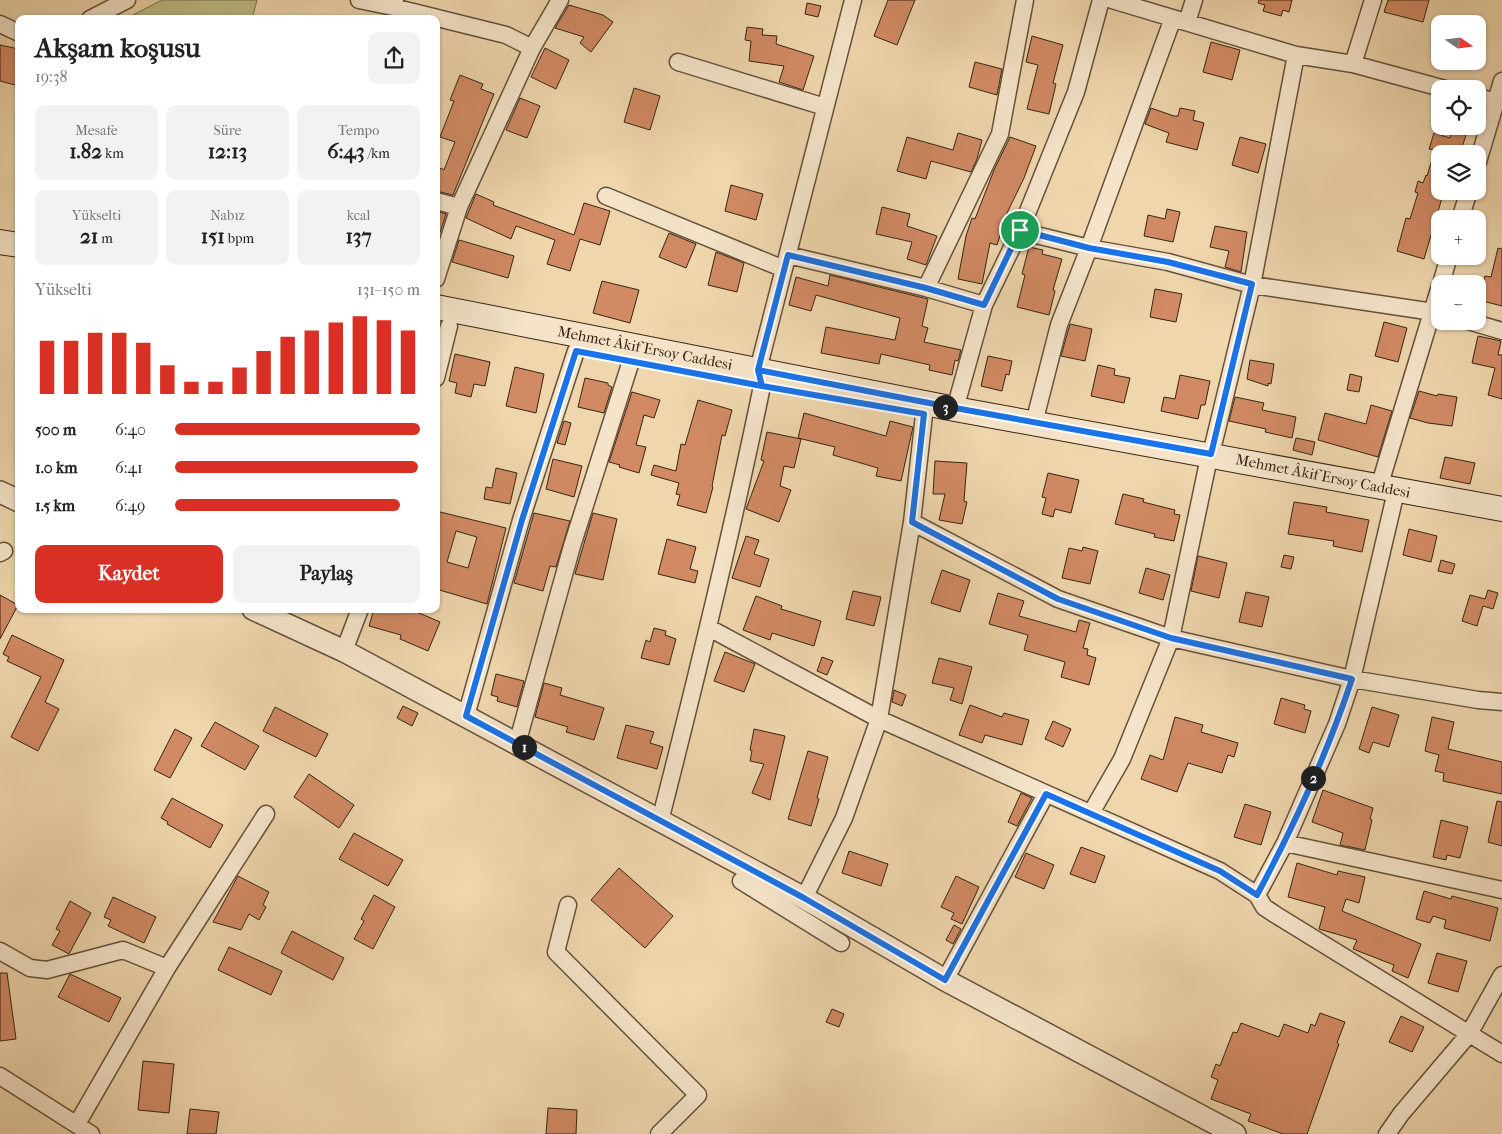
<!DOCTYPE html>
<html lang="tr">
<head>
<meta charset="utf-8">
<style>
	:root { --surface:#fff; --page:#f2f2f2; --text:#222; --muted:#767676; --accent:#d93025 }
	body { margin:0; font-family:"IM FELL French Canon",serif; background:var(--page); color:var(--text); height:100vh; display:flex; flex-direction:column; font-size:19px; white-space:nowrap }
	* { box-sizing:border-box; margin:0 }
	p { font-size:16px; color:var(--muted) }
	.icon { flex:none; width:28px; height:28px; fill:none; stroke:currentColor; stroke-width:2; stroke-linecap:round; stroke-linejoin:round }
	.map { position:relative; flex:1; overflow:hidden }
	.drawer { position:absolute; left:15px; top:15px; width:425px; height:598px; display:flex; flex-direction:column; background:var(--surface); border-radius:10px; box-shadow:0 1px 4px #0004 }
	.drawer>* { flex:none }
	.needle { width:32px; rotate:104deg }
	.buttons { position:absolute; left:1431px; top:15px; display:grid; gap:10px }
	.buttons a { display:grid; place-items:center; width:55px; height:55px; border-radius:10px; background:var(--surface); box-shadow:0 1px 4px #0004; font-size:25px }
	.pin { position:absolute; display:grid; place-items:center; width:42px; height:42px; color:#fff; margin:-21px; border:2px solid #fff; border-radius:50%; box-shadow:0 1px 5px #0007 }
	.km { position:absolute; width:25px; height:25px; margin:-12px; border-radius:50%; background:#222; color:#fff; font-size:14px; line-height:25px; text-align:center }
	.round { display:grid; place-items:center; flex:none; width:52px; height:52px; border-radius:10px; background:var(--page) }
	.summary { display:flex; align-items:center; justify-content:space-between; height:85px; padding:0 20px }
	h1 { font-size:28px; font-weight:700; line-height:38px }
	.metrics { display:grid; grid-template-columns:repeat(3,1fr); gap:8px; height:85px; padding:5px 20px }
	.metrics div { display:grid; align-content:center; border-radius:10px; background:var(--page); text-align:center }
	.metrics b { font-size:21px; font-weight:700 }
	.metrics small { font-size:14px; font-weight:400 }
	.metrics p { font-size:14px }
	.chart { height:140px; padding:10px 20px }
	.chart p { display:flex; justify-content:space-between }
	.chart svg { width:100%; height:90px; margin-top:5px; stroke:var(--accent); stroke-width:6 }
	.primary-button { display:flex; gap:10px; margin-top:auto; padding:10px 20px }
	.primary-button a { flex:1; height:58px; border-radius:10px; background:var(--accent); color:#fff; font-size:20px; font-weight:700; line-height:58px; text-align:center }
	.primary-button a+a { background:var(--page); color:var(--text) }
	ul { padding:0 20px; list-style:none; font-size:16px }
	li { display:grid; grid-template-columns:80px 60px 1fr; align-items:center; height:38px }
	li i { height:12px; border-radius:6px; background:var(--accent) }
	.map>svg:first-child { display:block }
	.green { fill:#bdbd87; stroke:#79714c }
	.building { fill:#d18a64; stroke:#352512; fill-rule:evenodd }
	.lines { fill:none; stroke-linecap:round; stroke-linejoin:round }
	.minor-casing { stroke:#645139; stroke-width:19 }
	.tertiary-casing { stroke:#645139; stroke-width:24 }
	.secondary-casing { stroke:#352512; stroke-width:26 }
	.minor { stroke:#f5e4ca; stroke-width:16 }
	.tertiary { stroke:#f5e4ca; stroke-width:21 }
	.secondary { stroke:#f5e4ca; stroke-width:24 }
	.route-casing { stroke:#fff; stroke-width:10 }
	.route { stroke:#1a73e8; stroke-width:6 }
	.labels { text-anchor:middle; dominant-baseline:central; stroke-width:4.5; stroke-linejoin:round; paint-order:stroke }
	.street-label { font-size:15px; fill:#352512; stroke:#f5e4ca }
</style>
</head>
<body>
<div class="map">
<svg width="1502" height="1134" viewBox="0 0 1502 1134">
	<rect width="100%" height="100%" fill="#efd6ad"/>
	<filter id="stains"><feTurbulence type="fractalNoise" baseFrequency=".004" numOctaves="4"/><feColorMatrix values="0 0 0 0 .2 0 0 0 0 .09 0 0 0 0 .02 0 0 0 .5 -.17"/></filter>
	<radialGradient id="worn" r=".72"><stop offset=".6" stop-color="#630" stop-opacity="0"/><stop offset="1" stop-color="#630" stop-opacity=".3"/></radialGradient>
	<!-- green -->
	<path class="green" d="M162,0H257L252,19H125Z"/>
	<!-- building -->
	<path class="building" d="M888,0H915L897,45L874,36Z
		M1259,0H1292L1289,12L1283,10L1281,16L1263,11L1265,5L1258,3Z
		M1388,0H1429L1423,22L1384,12Z
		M807,3L821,6L818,17L805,14Z
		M569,5L603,15L613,22L591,52L580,43L584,37L555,28Z
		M747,27L763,29L762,35L777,36L776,44L814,56L803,90L779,82L784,66L749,61L751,41L745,40Z
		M1032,36L1063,45L1053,83L1056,84L1049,114L1027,109L1038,65L1026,62Z
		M1211,42L1240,50L1232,80L1203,72Z
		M0,45L19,49V86L0,81Z
		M545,48L569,60L556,89L531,77Z
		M975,62L1002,69L997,95L969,87Z
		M460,75L483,84L481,89L494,94L453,195L436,191V176L441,168L444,170L455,142L440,137L454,101L450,100Z
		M634,88L660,96L650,130L624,122Z
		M520,98L540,106L527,138L506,130Z
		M1151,108L1174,116H1178L1180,108L1195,111L1193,120L1204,123L1197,150L1166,142L1169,133L1145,124Z
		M1452,131L1466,135L1460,154H1440V191H1444L1424,259L1397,251L1406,218L1410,219L1418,193L1415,192L1418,181L1423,183L1426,175L1427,176L1435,150L1429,149L1434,133L1450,138Z
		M958,133L982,140L977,159L971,172L931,161L926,179L897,171L907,137L953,150Z
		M1010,137L1036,146L1024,178L1008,211L997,245L990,243L982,284L958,279L966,236L972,218L975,219L994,170Z
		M1240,137L1266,144L1258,173L1232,165Z
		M731,185L763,194L756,220L725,211Z
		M476,194L494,202L493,205L574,235L584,203L610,211L600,245L580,239L570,271L547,264L555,240L516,226L511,239L466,218Z
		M882,207L910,214L907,226L937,236L926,265L907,259L912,242L876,234Z
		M1167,209L1180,212L1173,242L1144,236L1148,215L1165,219Z
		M436,211L446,214L436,245Z
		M1215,226L1247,232L1241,272L1225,267L1229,251L1210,247Z
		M669,233L696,244L686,268L659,257Z
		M459,240L514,256L508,278L452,262Z
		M1029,247L1043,250L1042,254L1062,259L1053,290L1055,291L1049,315L1017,307L1025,275L1022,274Z
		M1498,248L1502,249V306L1479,300L1485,276L1491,277Z
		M716,252L744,263L737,292L708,285Z
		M830,275L928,299L922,326L928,328L924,342L961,350L958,361L955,360L952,375L929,370L930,365L881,354L879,364L821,353L826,327L895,340L900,318L816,295L811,311L789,305L796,277L828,286Z
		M602,281L639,290L630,323L593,313Z
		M1155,289L1182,294L1176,322L1150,317Z
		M1384,322L1407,328L1398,362L1375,356Z
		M1070,324L1092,329L1085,361L1061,356Z
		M1478,336L1501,341L1498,355H1502V399L1488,395L1495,368L1472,363Z
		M455,354L490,362L485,386L474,384L471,397L455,393L457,383L449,381Z
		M988,356L1012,361L1009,375L1006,374L1002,391L981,386Z
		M1250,360L1274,364L1271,384L1268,383V386L1247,379Z
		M1098,365L1115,369L1114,375L1130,378L1124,403L1091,396Z
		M515,367L544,374L536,413L506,406Z
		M1350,374L1362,377L1359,392L1347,390Z
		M1180,375L1210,381L1205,405H1201L1198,419L1161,411L1164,397L1175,399Z
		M585,378L608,383V385L612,387L604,413L578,407Z
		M1419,391L1437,396L1438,394L1457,397L1452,426L1428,423L1410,418Z
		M632,392L660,400L654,418L644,415L636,445L646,447L639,473L619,467L620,465L609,462Z
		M1235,397L1264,403L1262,410L1296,417L1292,438L1265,432L1266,429L1229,421Z
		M698,400L732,410L725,436L722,435L712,486L713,487L706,513L677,505L680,495L676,494L679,483L651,475L654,465L676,471L681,444L685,445Z
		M1371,405L1392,411L1378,457L1318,440L1325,413L1366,424Z
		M804,413L886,436L890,421L913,427L901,481L876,476L878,468L833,455L835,447L798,438Z
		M564,421L571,423L565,445L557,443Z
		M767,432L801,439L794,468L784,466L780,486L791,490L779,522L746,509L764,461L761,460Z
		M1296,438L1315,442L1312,455L1293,450Z
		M1445,457L1475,463L1470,484L1440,478Z
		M553,459L582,466L574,497L546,489Z
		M935,461L967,463L964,501L967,502L962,524L939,520L945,494H933Z
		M496,468L517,473L510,504L484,499L486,487L492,488Z
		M1048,473L1079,480L1071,513L1055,509L1053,517L1042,514L1046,498L1042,497Z
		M1123,494L1144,499L1143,502L1175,510L1174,514L1180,515L1174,541L1154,537L1155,534L1115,524Z
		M1294,502L1327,507L1326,512L1369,520L1362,552L1333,546L1334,541L1288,534Z
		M436,511L506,528L487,604L436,589ZM456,531L477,537L468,568L447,562Z
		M534,513L570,521L556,567L550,566L543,591L514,583Z
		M593,513L617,519L603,580L575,574Z
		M1409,529L1437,536L1431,562L1403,555Z
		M746,536L759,540L754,554L769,559L760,587L732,578Z
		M667,539L696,547L690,569L698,571L695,583L658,574Z
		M1083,547L1098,551L1090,584L1062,578L1069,548L1082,551Z
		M1284,555L1294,557L1291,569L1281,567Z
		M1198,556L1227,563L1219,598L1191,591Z
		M1441,560L1455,564L1452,574L1438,571Z
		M1146,568L1170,575L1163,600L1139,593Z
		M942,570L970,580L960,612L931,603Z
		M1488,590L1498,593L1493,609L1483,606L1477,626L1462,621L1470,595L1485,599Z
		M853,591L881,597L874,626L846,619Z
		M1246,592L1269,597L1262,627L1239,622Z
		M998,593L1024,601L1019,616L1076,632L1079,620L1090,623L1083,648L1088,649L1087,655L1096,658L1089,685L1061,677L1065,662L1024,650L1028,635L989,624Z
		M0,595L18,605L0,639Z
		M756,596L782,606L781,609L821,621L814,646L772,633L770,640L743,630Z
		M374,609H410L440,622L428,651L400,639L401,635L369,626Z
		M654,628L666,631L665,635L676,639L669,665L641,658L646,640L650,642Z
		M12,635L64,660L45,702L59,709L38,751L11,737L41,677L7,661L9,657L3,654Z
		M725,652L755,664L744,692L714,681Z
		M822,657L833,661L827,675L817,671Z
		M939,658L972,667L962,704L950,700L954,688L932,683Z
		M496,674L524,681L517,707L497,701L498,697L491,695Z
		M544,683L562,688L560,695L604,708L594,740L566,732L568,727L535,717Z
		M894,690L906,695L902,706L892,702Z
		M1281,698L1305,705L1304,709L1311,711L1305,733L1274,724Z
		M970,705L1002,717L1004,713L1029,720L1022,745L985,735L982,743L959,735Z
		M403,706L418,713L412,726L397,718Z
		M275,707L328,734L316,757L263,731Z
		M1372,707L1399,715L1389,747L1373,742L1369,753L1359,749Z
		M1175,717L1203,725L1201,732L1238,743L1234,757L1228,755L1222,773L1188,763L1177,792L1141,779L1150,755L1163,760Z
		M1432,717L1454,722L1448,749L1502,762V794L1443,781L1444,773L1435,771L1439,755L1425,751Z
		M1053,721L1071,729L1063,747L1045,739Z
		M215,722L259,746L245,770L201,746Z
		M626,725L654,732L650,743L663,747L657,769L617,758Z
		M175,729L192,738L170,778L154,770Z
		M754,729L785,736L770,800L752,793L764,764L750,761L752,751L750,750Z
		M808,751L828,757L817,798L819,799L811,826L788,819Z
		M309,774L354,805L339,828L294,797Z
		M1323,790L1373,808L1370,819L1372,820L1365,850L1340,845L1343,833L1312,822Z
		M1021,793L1032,798L1017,826L1008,822Z
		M172,798L223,825L210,848L167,824L168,822L161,818Z
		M1497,801L1502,802V846L1488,842Z
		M1245,804L1271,812L1261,845L1234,837Z
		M1441,820L1468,827L1460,858L1447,855L1446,860L1433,857Z
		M354,833L403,860L388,886L339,859Z
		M1081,847L1105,856L1095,883L1070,874Z
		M849,851L888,864L881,886L842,873Z
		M1026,853L1054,865L1044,889L1015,877Z
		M1297,863L1337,875L1338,871L1365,877L1359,903L1346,899L1342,911L1421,944L1408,978L1392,971L1394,965L1353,949L1357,940L1319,929L1325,907L1288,897Z
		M619,868L673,916L645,948L591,900Z
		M238,876L269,892L263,905L266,907L259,920L249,914L241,930L213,922Z
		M956,876L979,887L962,924L951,919L954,913L941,907Z
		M1424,891L1451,899L1452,896L1498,908L1490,941L1444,928L1446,920L1433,916L1430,923L1416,919Z
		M374,895L395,907L373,949L354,939L364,921L361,919Z
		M113,897L156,917L144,943L108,926L111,920L104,917Z
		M70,901L91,913L69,954L52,945L60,931L56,929Z
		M954,925L961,929L953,944L946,940Z
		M292,931L344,958L333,980L281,953Z
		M229,947L282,971L271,995L218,970Z
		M1437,953L1467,961L1458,992L1428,983Z
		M0,973H7L16,1039L0,1041Z
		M70,974L121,998L109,1022L58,997Z
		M832,1009L844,1014L839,1027L826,1022Z
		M1320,1013L1345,1022L1337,1043L1339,1044L1307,1134H1283L1248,1121L1251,1114L1211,1099L1218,1080L1211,1077L1216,1064L1220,1066L1233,1032L1237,1033L1241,1023L1279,1037L1284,1024L1308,1033L1311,1024L1315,1026Z
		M1401,1016L1424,1027L1412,1052L1389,1042Z
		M143,1061L174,1064L169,1113L138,1110Z
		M548,1108L577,1110L576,1134H546Z
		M190,1109L219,1112L216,1134H187Z"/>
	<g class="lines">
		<!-- minor casing -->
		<g class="minor-casing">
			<path id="minor" d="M359,0L393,7
				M395,0L393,7L506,35L532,48
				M1112,0L1296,55L1353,64L1445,89
				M90,19L127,0
				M1187,22L1194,0
				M0,24L19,33
				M678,62L825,107
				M1353,64L1373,0
				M1478,97L1496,102
				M1478,162L1502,81
				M606,196L784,269
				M436,201L459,207
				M1460,219L1469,191
				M1020,231L1089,248L1168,262L1252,285L1440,313
				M788,255L926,288L984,305
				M436,279L459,207L532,48L560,0
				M1441,284L1449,256
				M926,288L1000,134L1025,0
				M1468,321L1502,331
				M436,378L449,326
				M955,409L984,305L1020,231L1076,92L1101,0
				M1034,423L1059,325L1089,248L1173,18
				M1211,454L1252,285L1296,55
				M1379,487L1440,286
				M912,522L1058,599L1171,638L1352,679L1478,700L1502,702
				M0,553L4,551
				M709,628L879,719L1220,871L1257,895L1264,907L1276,915L1502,1054
				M344,651L360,609
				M466,716L521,520L576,351
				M517,744L572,546L631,361
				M1091,813L1122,759L1171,638L1207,467
				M660,821C697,676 732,532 762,386L758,370L853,0
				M1285,843L1502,890
				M741,881L841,943
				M1257,895L1285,843L1337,724L1352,679L1394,500
				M804,898L844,818L879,719L912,522L924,415
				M568,905L556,952L698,1095L659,1134
				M0,951L30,968L47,970L123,950L167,968
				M945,980L1046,794
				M0,1076L91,1134
				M77,1124L167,968L266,814
				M1387,1134L1401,1114L1469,1034L1502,975"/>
		</g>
		<!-- tertiary casing -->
		<g class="tertiary-casing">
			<path id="tertiary" d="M0,492L19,501
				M253,609L344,651L804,898L945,980L1235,1134"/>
		</g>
		<!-- secondary casing -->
		<g class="secondary-casing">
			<path id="secondary" d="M0,242L19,245
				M436,307L955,409L1502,509"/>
		</g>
		<!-- minor -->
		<use href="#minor" class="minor"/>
		<!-- tertiary -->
		<use href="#tertiary" class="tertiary"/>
		<!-- secondary -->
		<use href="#secondary" class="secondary"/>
	</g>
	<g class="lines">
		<!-- route casing -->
		<g class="route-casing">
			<path id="route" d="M1020,230L984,305L926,288L788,255L758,370L762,386L576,351L522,520L466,716L804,898L945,980L1046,794L1220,871L1257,895C1294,826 1327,754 1352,679L1171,638L1058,599L912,522L924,414L762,386L758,370L955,408L1211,454L1252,284L1168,262L1089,248L1020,230"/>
		</g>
		<!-- route -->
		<use href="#route" class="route"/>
	</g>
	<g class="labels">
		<!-- street labels -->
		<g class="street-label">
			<text transform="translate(645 348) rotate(11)">Mehmet Âkif Ersoy Caddesi</text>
			<text transform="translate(1323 476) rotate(11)">Mehmet Âkif Ersoy Caddesi</text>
		</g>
	</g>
	<rect width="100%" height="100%" filter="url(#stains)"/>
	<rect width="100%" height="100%" fill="url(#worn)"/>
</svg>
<div class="buttons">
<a><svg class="needle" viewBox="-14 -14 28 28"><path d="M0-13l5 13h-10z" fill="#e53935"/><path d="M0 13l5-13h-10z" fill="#767676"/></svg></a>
<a><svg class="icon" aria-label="locate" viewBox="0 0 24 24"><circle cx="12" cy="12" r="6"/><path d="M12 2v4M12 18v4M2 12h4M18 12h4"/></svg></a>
<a><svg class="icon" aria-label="layers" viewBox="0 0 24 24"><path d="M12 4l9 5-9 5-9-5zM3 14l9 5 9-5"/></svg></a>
<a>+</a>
<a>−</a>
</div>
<div class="pin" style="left:1020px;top:230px;background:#1e9e55"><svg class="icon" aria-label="arrive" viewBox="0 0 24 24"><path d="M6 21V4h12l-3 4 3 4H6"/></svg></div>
<b class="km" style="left:524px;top:747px">1</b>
<b class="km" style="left:1313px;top:778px">2</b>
<b class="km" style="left:945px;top:407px">3</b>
<section class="drawer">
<div class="summary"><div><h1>Akşam koşusu</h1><p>19:38</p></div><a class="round"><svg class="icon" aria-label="share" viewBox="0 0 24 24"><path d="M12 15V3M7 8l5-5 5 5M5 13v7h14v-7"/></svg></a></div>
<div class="metrics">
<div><p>Mesafe</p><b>1.82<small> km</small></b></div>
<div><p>Süre</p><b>12:13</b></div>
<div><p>Tempo</p><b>6:43<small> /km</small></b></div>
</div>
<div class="metrics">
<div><p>Yükselti</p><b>21<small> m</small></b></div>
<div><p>Nabız</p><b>151<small> bpm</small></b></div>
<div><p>kcal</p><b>137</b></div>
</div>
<div class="chart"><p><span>Yükselti</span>131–150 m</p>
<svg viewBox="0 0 160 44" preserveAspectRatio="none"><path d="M5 44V18M15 44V18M25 44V14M35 44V14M45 44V19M55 44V30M65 44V38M75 44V38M85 44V31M95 44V23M105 44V16M115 44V13M125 44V9M135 44V6M145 44V8M155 44V13"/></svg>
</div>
<ul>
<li><b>500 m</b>6:40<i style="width:100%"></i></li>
<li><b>1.0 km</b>6:41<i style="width:99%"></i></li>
<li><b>1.5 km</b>6:49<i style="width:92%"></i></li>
</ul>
<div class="primary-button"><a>Kaydet</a><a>Paylaş</a></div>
</section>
</div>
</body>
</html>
